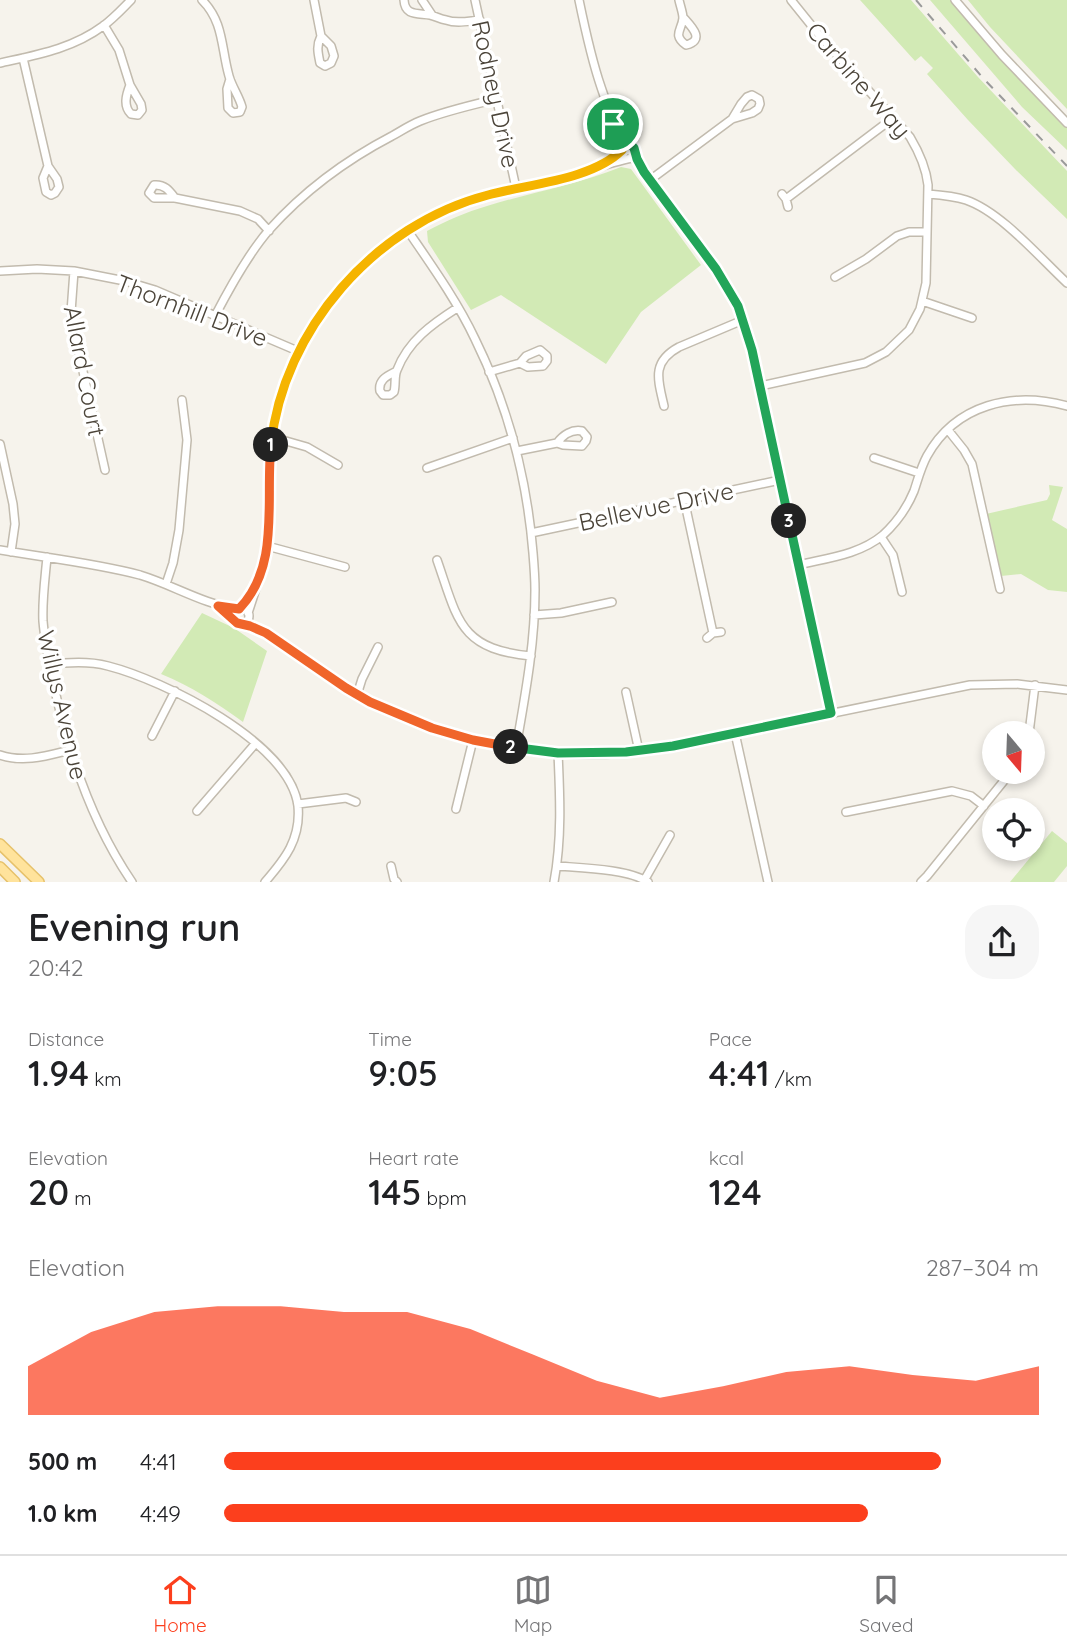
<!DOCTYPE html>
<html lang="en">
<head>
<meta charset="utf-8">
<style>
	:root { --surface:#fff; --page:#f6f6f6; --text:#202124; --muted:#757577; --line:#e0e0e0; --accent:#fc3f1d }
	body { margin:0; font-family:Quicksand,sans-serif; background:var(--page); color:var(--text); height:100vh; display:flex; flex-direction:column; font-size:26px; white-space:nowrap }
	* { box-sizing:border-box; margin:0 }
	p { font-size:23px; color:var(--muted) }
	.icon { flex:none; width:38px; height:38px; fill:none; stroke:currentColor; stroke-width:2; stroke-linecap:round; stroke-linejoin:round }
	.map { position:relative; height:882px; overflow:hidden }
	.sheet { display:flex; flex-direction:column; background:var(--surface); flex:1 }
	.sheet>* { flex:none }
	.needle { width:46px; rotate:161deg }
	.controls { position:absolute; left:982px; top:721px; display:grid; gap:14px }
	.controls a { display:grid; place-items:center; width:63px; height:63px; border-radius:50%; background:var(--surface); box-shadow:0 4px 10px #0003; font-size:35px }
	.pin { position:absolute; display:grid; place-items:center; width:60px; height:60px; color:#fff; margin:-30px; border:4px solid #fff; border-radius:50%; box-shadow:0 2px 7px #0007 }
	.km { position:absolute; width:35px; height:35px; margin:-18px; border-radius:50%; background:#222; color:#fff; font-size:19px; line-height:35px; text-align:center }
	.round { display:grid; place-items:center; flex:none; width:74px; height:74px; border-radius:28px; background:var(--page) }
	.headline { display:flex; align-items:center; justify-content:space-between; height:119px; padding:0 28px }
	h1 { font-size:38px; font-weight:600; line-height:52px }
	.figures { display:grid; grid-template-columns:repeat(3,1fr); gap:10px; height:119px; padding:7px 28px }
	.figures div { display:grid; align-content:center }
	.figures b { font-size:35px; font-weight:600 }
	.figures small { font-size:19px; font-weight:400 }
	.figures p { font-size:19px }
	.chart { height:196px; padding:14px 28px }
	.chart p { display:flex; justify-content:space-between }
	.chart svg { width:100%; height:126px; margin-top:7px; fill:var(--accent); opacity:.7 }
	ul { padding:0 28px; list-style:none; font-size:23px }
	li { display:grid; grid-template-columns:112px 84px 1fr; align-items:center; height:52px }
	li i { height:18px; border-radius:9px; background:var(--accent) }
	.dock { display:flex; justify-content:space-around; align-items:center; height:98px; border-top:2px solid var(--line); background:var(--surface); font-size:19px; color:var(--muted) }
	.dock a { display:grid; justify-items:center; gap:4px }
	.dock .current { color:var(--accent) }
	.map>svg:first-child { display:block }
	.green { fill:#d2eab5 }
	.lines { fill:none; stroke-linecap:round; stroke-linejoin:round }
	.minor-casing { stroke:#c2bbae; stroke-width:10 }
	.major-casing { stroke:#e6c16a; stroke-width:12 }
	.minor { stroke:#fff; stroke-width:7 }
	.major { stroke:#ffe39c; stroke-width:9 }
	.rail { stroke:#9a9a9a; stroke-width:2; stroke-dasharray:9 9; stroke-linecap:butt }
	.split-1-casing { stroke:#fff; stroke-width:14 }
	.split-2-casing { stroke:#fff; stroke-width:14 }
	.split-3-casing { stroke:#fff; stroke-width:14 }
	.split-4-casing { stroke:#fff; stroke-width:14 }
	.split-1 { stroke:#f5b400; stroke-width:9 }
	.split-2 { stroke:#f0652b; stroke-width:9 }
	.split-3 { stroke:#22a559; stroke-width:9 }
	.split-4 { stroke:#22a559; stroke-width:9 }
	.labels { text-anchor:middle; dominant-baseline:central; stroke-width:7; stroke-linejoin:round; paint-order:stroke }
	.street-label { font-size:24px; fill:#4b4439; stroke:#fff }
</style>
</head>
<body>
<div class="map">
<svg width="1067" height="882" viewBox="0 0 1067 882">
	<rect width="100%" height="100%" fill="#f6f3ec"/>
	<!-- green -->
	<path class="green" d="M860,0H911L978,77L1067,171V219L1015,169L968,120L927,74L933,68L921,56L915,61Z
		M930,0H950L1067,128V150L1022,107Z
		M968,0H1067V109L990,27Z
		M621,167L631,169L701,265L641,312L606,364L501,295L471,310L428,242L427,231C446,221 466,212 487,206C532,192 577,185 621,167Z
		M1049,485L1063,487L1052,520L1067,529V592L1048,590L1021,574L1001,576L986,514L1047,500L1050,494Z
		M202,613L234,628L267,651L243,722C217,703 191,686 161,674Z
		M1052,831L1067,843V866L1054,882H1010Z"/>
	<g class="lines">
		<!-- minor casing -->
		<g class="minor-casing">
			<path id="minor" d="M202,0C224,22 221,48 229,76C232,87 239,96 242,107L240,112L233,113L228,108L227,89L230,79
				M314,0L321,36C316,46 318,53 320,63L325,66L331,63L334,56L331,46L321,36
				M404,0C405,16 417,13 430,15C435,16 440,19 446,20C457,24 468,21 480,20
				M422,0L432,15
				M475,0L516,188
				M579,0C585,29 591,58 601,87C608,108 616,128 622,150
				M679,0C680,5 683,13 683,18C682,30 672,35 686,45C706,40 691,26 683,17
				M955,0L1002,55L1067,123
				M104,25L119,50L130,85L141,104L142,110L138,115L131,114C123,106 126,95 130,85
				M23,58L48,166L57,179L59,187L55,193L51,195L46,192L43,178L48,166
				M0,63C36,55 72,49 103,26C113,19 122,9 131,0
				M635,153L644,172L716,269L731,292L743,320L752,350L831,714
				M650,180L732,119L752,113L758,109L760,104L759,99L752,95L747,97L741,104L732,119
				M782,194L786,199L788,207
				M928,194C941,195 954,196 966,200C1001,212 1039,257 1067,283
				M175,198C169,190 164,184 154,185L149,193L154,198H175L240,211L258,219L269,231
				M786,199L893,118
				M408,231C432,266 457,301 475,339C508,406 527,479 533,553C534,565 535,578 535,590C535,644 525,696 516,748
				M0,271L37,269L74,271L125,281L155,290L300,352
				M74,271L71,312L74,331L105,470
				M835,277L866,259L897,236L909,232H927
				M922,301L972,318
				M215,316C229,289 249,253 269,230C304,191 346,160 392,136C401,131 410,125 420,121C445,111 472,105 497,99
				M395,372C387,376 378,380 380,391L383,395H390L394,392C396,385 394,376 397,370C408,341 432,324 457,308
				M489,372L520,363L526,356L540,350L547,356V361L543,366L528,367L520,363
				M760,386L865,363L886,352L909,330L920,309L926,283L928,185C926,167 919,152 910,137L820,36L791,0
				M664,406C658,380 651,362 679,347L743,320
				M948,430L964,450L972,464L1000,589
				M272,437L307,447L338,465
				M0,444L13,504L15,524L11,552
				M517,451L557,443L563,445L582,446L586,441L587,437L582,431C572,429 563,435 557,443
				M874,458L919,473
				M427,468L513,438
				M684,499L713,633
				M531,533L780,480
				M881,537L893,555L902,592
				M267,546L345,567
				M0,550C47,558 94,563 140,575C173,585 203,604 237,609
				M47,557C45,579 42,600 43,621C45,646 51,670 56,695C71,761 93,825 132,882
				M437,560C458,620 459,649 531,656
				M798,565C827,558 859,555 883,535C896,523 907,508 914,491C918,479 921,467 927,456C956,404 1013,391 1067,406
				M166,584L173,563L179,530L187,440L182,400
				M233 616a8 8 0 1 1 16 0a8 8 0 1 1-16 0Z
				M248,613C257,586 266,558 268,530C271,498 267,467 272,435C291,328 366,239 468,201C501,189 537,184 571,176C591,170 611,162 632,158L635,153C632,146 627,144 624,137C619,126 621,124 611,115
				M534,615L561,613L612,602
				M242,624C265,630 282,645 301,658C317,670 333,681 350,691C432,738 531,761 626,753C642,751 657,748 673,746L970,685L1017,684L1067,690
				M707,638L713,633L721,632
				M50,665C69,662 88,661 108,666C163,680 290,742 298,806C301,839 285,859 265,882
				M626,692L639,751
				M357,695L362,679L378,647
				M735,733L768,882
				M1029,733L1035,685
				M152,736L175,691
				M0,755C24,763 46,756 70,750
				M298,804L346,798L356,802
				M456,809L473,740
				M197,811L255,744
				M846,812L952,791L971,796L984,806
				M391,866L394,879L397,882
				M557,866C582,868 628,869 648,882
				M645,879L670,835
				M554,882C562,839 560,796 558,753
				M921,882L927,876L1011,772"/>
		</g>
		<!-- major casing -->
		<g class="major-casing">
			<path id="major" d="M0,844L39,882
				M0,867L15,882"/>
		</g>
		<!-- minor -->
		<use href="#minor" class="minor"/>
		<!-- major -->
		<use href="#major" class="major"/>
		<!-- rail -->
		<path class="rail" d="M916,0L983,78L1067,166"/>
	</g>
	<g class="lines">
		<!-- split-1 casing -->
		<g class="split-1-casing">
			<path id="split-1" d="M271,445C283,330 375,224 488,195C528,184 592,180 622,150L613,124"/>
		</g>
		<!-- split-2 casing -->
		<g class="split-2-casing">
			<path id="split-2" d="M271,445C265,499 281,566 239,609L218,606L237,623L250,626L266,633L346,688L370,702L432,728L473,740L511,747"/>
		</g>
		<!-- split-3 casing -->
		<g class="split-3-casing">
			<path id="split-3" d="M511,747L558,753L626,752L673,746L831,713L789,521"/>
		</g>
		<!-- split-4 casing -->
		<g class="split-4-casing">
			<path id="split-4" d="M613,124L611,115L620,124L625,139L634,148L637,159L644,172L716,269L738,306L752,350L789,521"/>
		</g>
		<!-- split-1 -->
		<use href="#split-1" class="split-1"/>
		<!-- split-2 -->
		<use href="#split-2" class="split-2"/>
		<!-- split-3 -->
		<use href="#split-3" class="split-3"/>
		<!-- split-4 -->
		<use href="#split-4" class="split-4"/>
	</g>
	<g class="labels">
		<!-- street labels -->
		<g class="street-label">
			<text transform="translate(859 80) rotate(49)">Carbine Way</text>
			<text transform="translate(496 94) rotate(78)">Rodney Drive</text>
			<text transform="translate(192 310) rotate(21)">Thornhill Drive</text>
			<text transform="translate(85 371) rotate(79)">Allard Court</text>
			<text transform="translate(656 506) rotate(-12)">Bellevue Drive</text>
			<text transform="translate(63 705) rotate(77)">Willys Avenue</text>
		</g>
	</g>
</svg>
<div class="controls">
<a><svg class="needle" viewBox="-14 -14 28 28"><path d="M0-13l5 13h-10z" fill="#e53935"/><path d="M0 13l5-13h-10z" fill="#757577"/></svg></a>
<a><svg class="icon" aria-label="locate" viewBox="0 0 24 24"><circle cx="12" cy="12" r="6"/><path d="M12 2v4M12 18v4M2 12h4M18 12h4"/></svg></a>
</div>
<div class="pin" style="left:613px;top:124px;background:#1e9e55"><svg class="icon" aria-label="arrive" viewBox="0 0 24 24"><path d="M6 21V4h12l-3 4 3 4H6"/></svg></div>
<b class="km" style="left:271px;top:445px">1</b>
<b class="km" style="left:511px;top:747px">2</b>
<b class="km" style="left:789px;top:521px">3</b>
</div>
<section class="sheet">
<div class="headline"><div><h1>Evening run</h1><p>20:42</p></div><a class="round"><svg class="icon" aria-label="share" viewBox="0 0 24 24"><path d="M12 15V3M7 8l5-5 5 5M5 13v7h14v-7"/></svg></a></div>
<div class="figures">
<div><p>Distance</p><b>1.94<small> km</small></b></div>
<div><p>Time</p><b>9:05</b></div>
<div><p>Pace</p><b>4:41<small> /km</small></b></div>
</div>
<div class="figures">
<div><p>Elevation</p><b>20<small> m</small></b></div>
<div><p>Heart rate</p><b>145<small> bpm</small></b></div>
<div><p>kcal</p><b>124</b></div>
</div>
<div class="chart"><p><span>Elevation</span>287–304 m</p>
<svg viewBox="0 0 160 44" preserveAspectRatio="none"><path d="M0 44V27L10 15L20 8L30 6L40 6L50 8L60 8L70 14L80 23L90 32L100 38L110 34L120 29L130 27L140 30L150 32L160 27V44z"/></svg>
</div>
<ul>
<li><b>500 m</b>4:41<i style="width:88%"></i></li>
<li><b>1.0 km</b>4:49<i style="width:79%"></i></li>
</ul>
</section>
<nav class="dock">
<a class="current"><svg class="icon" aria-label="home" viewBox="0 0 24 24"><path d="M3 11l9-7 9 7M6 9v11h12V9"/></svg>Home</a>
<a><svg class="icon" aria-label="map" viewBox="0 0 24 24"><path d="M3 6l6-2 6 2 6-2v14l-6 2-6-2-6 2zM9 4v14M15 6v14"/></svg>Map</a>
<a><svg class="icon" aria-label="saved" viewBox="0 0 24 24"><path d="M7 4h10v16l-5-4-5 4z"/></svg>Saved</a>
</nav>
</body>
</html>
